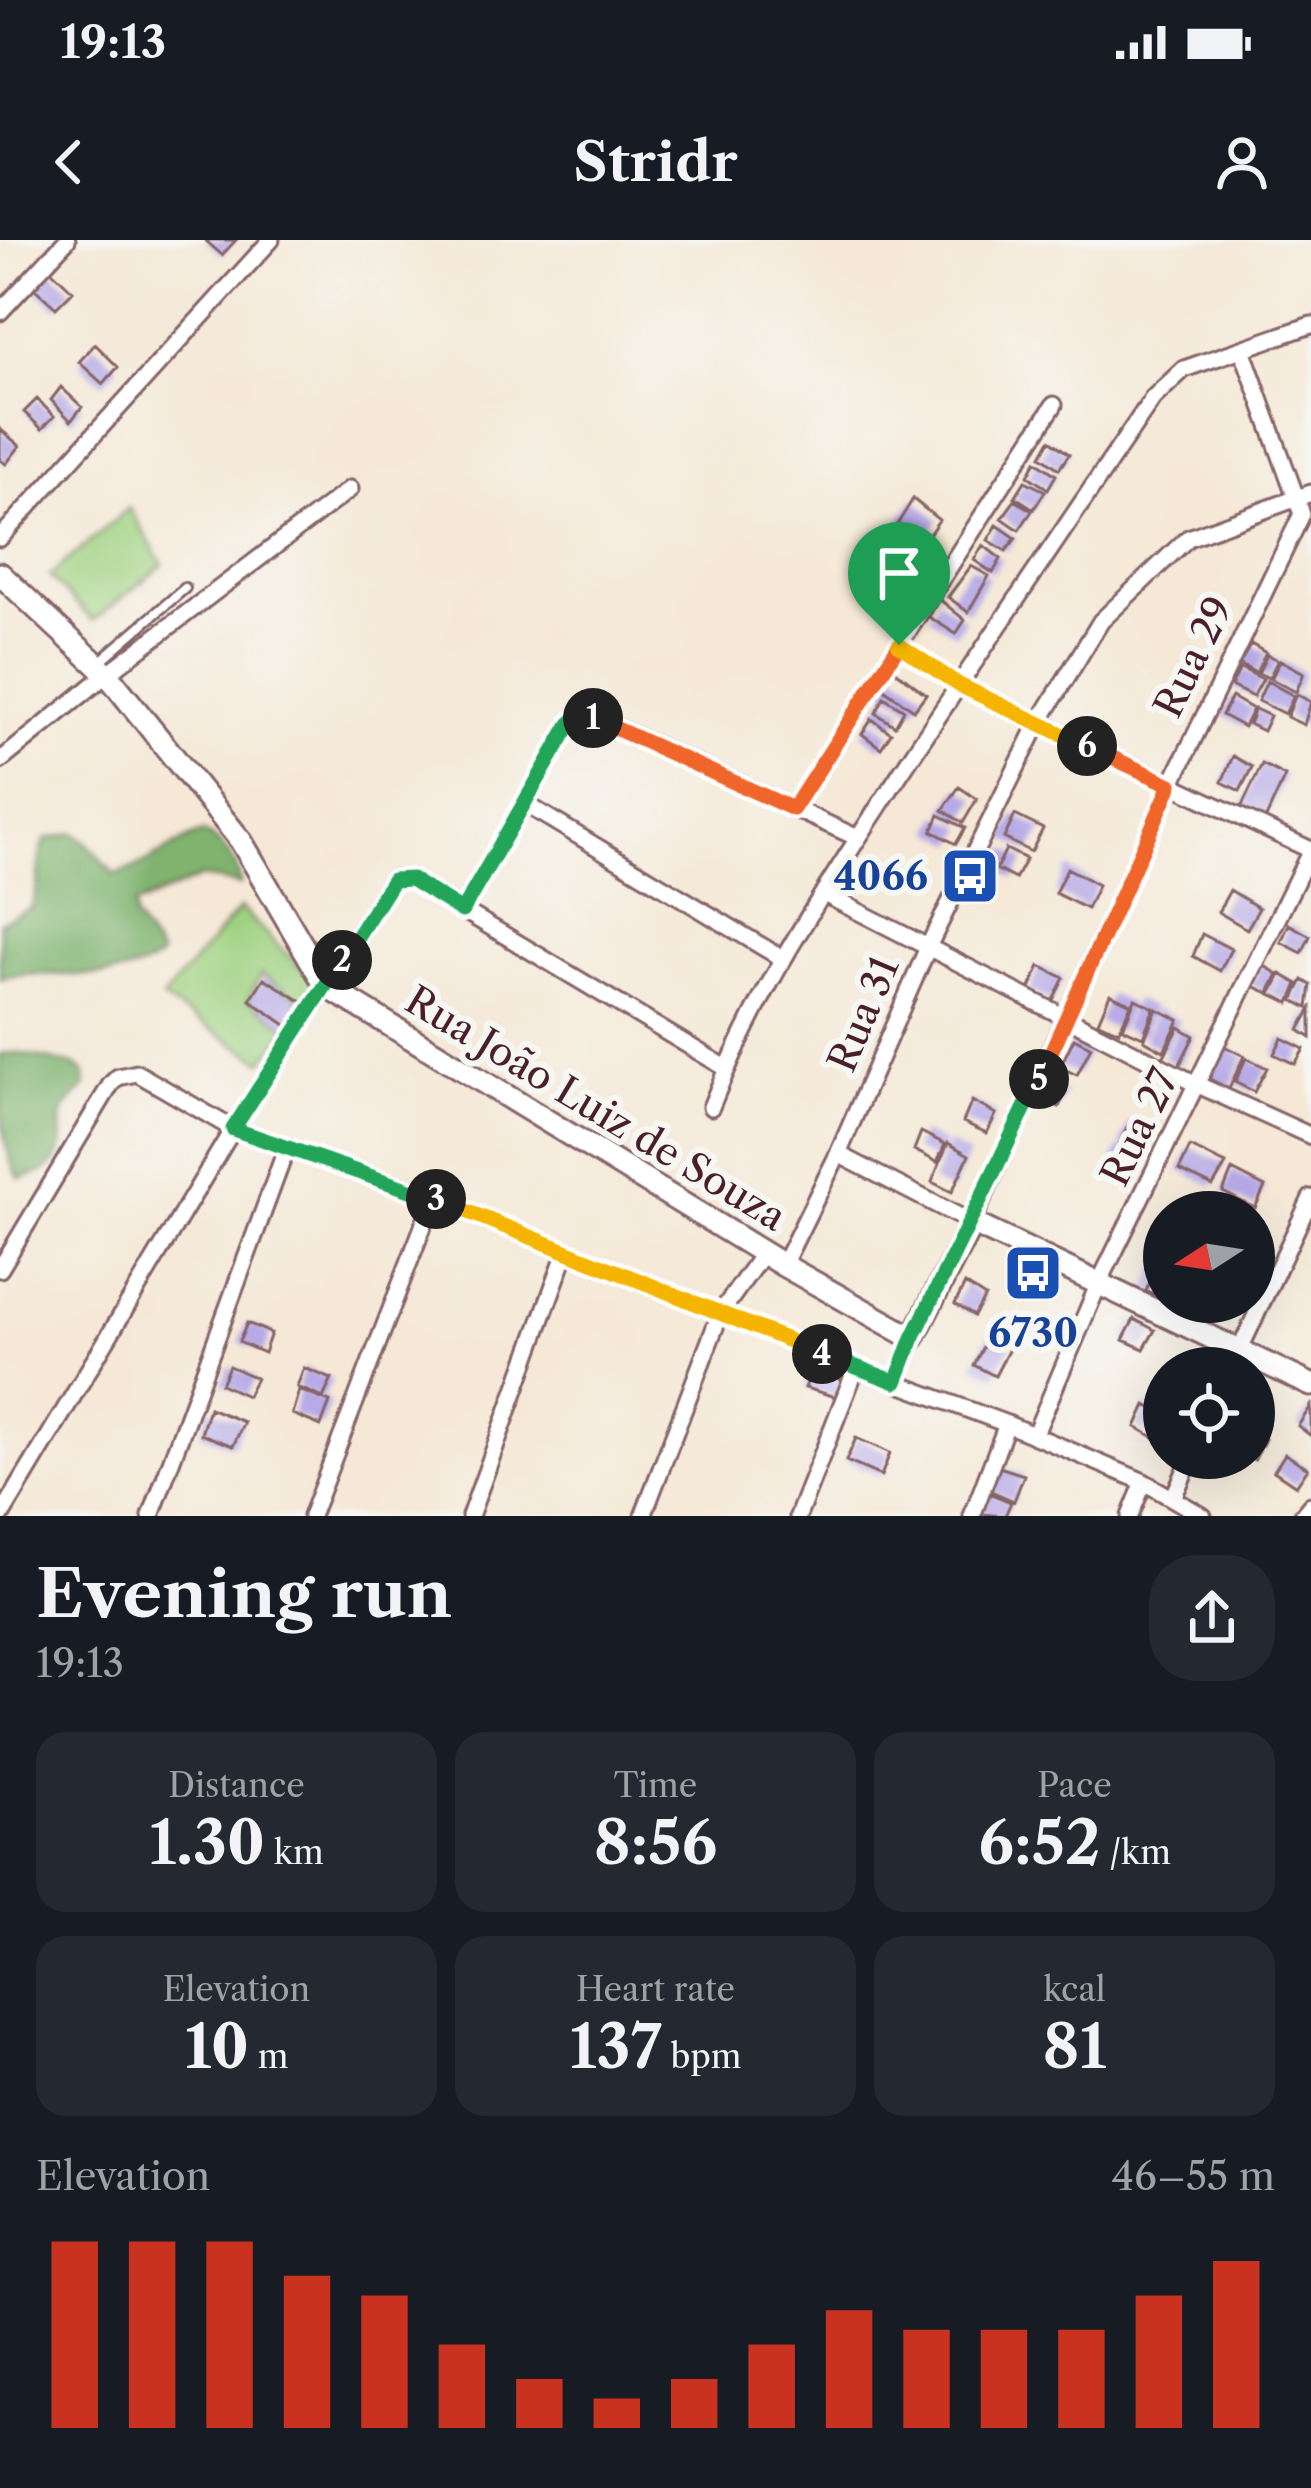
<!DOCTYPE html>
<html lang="en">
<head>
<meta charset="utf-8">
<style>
	:root { --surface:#171b24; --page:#242831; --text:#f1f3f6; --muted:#9ea1a6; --accent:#c8321e }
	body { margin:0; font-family:"Libre Caslon Text",serif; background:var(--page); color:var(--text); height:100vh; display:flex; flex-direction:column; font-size:45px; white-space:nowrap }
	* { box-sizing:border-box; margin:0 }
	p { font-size:39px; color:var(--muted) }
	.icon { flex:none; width:66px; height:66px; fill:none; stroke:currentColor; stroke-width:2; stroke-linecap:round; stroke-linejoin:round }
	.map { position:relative; height:1276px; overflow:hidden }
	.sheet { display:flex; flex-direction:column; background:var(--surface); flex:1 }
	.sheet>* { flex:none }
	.needle { width:78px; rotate:258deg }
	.tools { position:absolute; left:1143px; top:951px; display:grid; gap:24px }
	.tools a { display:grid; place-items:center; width:132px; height:132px; border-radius:50%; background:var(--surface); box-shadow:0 12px 48px #0002; font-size:60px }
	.pin { position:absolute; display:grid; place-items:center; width:102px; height:102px; color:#fff; margin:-123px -51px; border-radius:50% 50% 50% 0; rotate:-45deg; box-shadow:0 0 12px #0007 }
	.pin .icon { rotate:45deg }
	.km { position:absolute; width:60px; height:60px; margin:-30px; border-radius:50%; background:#222; color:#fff; font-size:33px; line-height:60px; text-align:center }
	.round { display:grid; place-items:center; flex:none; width:126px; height:126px; border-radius:48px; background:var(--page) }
	.summary { display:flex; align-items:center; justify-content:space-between; height:204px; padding:0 36px }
	h1 { font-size:66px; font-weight:700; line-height:90px }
	.metrics { display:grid; grid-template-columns:repeat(3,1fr); gap:18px; height:204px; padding:12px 36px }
	.metrics div { display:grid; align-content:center; border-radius:30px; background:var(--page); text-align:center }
	.metrics b { font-size:60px; font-weight:700 }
	.metrics small { font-size:33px; font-weight:400 }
	.metrics p { font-size:33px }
	.chart { height:336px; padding:24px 36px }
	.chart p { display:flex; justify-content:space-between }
	.chart svg { width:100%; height:216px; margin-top:12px; stroke:var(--accent); stroke-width:6 }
	.status { display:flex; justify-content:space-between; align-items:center; height:84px; padding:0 60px; background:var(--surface); direction:ltr }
	.status svg { height:33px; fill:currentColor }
	header { display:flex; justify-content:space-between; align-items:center; height:156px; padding:0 36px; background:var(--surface); font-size:54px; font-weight:700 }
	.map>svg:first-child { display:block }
	.green { fill:#9fd180; stroke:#747856; stroke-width:3 }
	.forest { fill:#7fb36e; stroke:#64694c; stroke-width:3 }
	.building { fill:#b7aae7 }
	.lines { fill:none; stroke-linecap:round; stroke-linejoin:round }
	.service-casing { stroke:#866567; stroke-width:14 }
	.minor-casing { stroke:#866567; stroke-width:21 }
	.tertiary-casing { stroke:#866567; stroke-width:27 }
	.service { stroke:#fff; stroke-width:8 }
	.minor { stroke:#fff; stroke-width:15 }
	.tertiary { stroke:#fff; stroke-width:21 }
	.split-1-casing { stroke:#fff; stroke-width:24 }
	.split-2-casing { stroke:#fff; stroke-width:24 }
	.split-3-casing { stroke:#fff; stroke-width:24 }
	.split-4-casing { stroke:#fff; stroke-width:24 }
	.split-5-casing { stroke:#fff; stroke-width:24 }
	.split-6-casing { stroke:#fff; stroke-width:24 }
	.split-7-casing { stroke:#fff; stroke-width:24 }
	.split-1 { stroke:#f0652b; stroke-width:15 }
	.split-2 { stroke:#22a559; stroke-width:15 }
	.split-3 { stroke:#22a559; stroke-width:15 }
	.split-4 { stroke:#f5b400; stroke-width:15 }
	.split-5 { stroke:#22a559; stroke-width:15 }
	.split-6 { stroke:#f0652b; stroke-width:15 }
	.split-7 { stroke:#f5b400; stroke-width:15 }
	.labels { text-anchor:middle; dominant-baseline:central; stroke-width:12; stroke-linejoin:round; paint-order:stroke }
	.street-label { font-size:39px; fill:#4a1f2b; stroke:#f6f6f2 }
	.transit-label { font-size:39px; font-weight:bold; fill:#164399; stroke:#f6f6f2; text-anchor:end }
</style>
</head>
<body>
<div class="status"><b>19:13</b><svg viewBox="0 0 49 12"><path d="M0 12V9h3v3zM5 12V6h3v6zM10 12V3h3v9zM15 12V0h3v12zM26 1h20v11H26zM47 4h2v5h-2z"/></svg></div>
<header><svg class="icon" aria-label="back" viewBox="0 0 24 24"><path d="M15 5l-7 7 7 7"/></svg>Stridr<svg class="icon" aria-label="person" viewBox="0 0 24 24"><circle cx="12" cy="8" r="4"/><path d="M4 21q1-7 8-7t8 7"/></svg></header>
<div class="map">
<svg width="1311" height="1276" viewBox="0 0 1311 1276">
	<rect width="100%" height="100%" fill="#f6f6f2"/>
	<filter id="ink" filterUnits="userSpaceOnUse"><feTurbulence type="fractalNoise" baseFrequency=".00833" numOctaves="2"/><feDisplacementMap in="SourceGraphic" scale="24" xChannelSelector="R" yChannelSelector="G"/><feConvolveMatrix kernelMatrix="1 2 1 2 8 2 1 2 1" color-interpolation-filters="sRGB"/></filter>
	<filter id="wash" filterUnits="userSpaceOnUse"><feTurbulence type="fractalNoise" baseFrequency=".004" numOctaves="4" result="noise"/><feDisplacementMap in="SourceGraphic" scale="48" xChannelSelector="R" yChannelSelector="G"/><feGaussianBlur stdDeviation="2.7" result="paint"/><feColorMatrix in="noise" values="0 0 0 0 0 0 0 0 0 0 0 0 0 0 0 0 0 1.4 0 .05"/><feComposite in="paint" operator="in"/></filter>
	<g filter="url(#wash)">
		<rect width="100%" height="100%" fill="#f5e8d6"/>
		<!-- green -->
		<path class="green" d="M129,268L163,325L93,381L49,336Z
			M240,668L320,747L308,764L261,734L248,760L289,788L263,821L162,759Z"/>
		<!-- forest -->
		<path class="forest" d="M74,593L85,601L114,634C147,628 171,603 203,593C222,601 240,624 240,645L201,637L134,666L135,679L161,716C123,750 46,725 0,739V682L31,668C41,646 35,621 46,599Z
			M17,813L74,825L84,833L86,846C77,855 66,864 62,876C59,886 63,895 62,905C59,927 40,935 20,939C0,911 0,854 0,814Z"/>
		<g id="blocks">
			<!-- building -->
			<path class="building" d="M205,0H236L222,15Z
				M51,30L73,51L56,68L34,48Z
				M95,104L118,127L103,144L79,122Z
				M61,147L82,167L71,181L51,160Z
				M37,159L54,176L42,189L24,172Z
				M0,189L20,206L6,224L0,220Z
				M1050,200L1069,214L1059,229L1041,216Z
				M1036,221L1056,235L1048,249L1028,236Z
				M1025,241L1045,251L1034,269L1015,257Z
				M913,259L939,280L920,307L895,288Z
				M1015,260L1032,271L1019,290L1002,278Z
				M997,285L1016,298L1006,311L988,300Z
				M983,305L1001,319L993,333L974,320Z
				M971,326L989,336L968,372L948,357Z
				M939,359L965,380L956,394L929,377Z
				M1251,404L1266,413L1256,433L1239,424Z
				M1267,415L1278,420L1269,438L1258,433Z
				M1280,420L1304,433L1296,452L1271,439Z
				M1240,428L1263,439L1253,457L1231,446Z
				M893,429L926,454L914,470L881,447Z
				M1267,441L1294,456L1285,474L1258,461Z
				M1296,454L1311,462L1304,485L1287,477Z
				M884,457L904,470L895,486L876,473Z
				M1232,457L1253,469L1244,487L1222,475Z
				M1255,469L1270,476L1263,491L1249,484Z
				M872,479L891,493L881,508L862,494Z
				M1233,516L1252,527L1240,551L1222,542Z
				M1262,524L1285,536L1265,580L1241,568Z
				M959,547L977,559L963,583L943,570Z
				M939,575L965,588L956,604L932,591Z
				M1015,575L1043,589L1031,612L1004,598Z
				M1006,609L1026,619L1015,639L996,629Z
				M1067,628L1098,645L1087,669L1055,653Z
				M1230,650L1259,668L1247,689L1218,672Z
				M1289,684L1310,696L1302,713L1281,702Z
				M1202,694L1231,709L1220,731L1193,716Z
				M1261,724L1278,734L1269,753L1251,745Z
				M1040,726L1064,738L1052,762L1029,750Z
				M1281,734L1298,744L1290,763L1271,754Z
				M264,738L304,763L289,787L250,760Z
				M1303,740L1311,745L1308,768L1293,760Z
				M1110,754L1131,764L1119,791L1098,782Z
				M1135,759L1154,768L1143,797L1123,788Z
				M1157,769L1179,780L1164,811L1144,800Z
				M1311,769V798L1299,790Z
				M1179,787L1194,796L1179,826L1163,818Z
				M1074,798L1091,807L1077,835L1060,827Z
				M1282,798L1304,809L1295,824L1274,814Z
				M1224,806L1244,816L1229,849L1208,838Z
				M1246,818L1267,828L1254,852L1235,842Z
				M1047,843L1066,853L1059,867L1040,857Z
				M972,861L996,874L987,893L963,882Z
				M1130,881L1148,889L1139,911L1120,902Z
				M921,892L945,904L937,922L914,910Z
				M948,903L969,915L952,952L932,942Z
				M1121,905L1138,914L1131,929L1112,920Z
				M1190,907L1226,924L1213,946L1179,930Z
				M1232,930L1265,947L1255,968L1223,952Z
				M1160,1019L1164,1020V1057L1146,1051Z
				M965,1044L985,1057L974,1076L955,1064Z
				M1134,1079L1155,1090L1144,1109L1123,1100Z
				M247,1083L271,1093L264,1113L239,1102Z
				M990,1092L1011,1105L995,1136L974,1125Z
				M814,1124L837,1134L841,1143L836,1157L805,1148Z
				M229,1126L256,1138L247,1156L221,1144Z
				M304,1128L332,1139L323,1158L297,1147Z
				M299,1150L330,1162L321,1186L292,1174Z
				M1146,1165L1164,1175V1203L1136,1187Z
				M1311,1166V1196L1298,1186Z
				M209,1168L244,1182L233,1206L201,1194Z
				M1254,1193L1265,1199L1254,1221Z
				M856,1198L890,1213L881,1236L846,1221Z
				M1285,1214L1308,1228L1296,1246L1274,1231Z
				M999,1227L1024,1235L1014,1261L989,1250Z
				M989,1253L1011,1262L1005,1276L980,1274Z"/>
		</g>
	</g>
	<g filter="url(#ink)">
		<use href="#blocks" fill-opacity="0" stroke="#866567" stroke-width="3"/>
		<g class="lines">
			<!-- service casing -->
			<g class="service-casing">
				<path id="service" d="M98,423L185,348"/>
			</g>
			<!-- minor casing -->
			<g class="minor-casing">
				<path id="minor" d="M0,72L67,0
					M0,298L271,0
					M899,405L959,445L1311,610L1099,1043L1034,1196
					M0,521L107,434L350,249
					M524,563L783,719
					M793,569L1054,165
					M824,654L1196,844L1311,896
					M462,671L570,484L585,477L596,478L858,598
					M711,867C757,750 828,644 896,540C980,412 1067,285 1153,158L1184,129L1311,85
					M838,914L972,983L1171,545L1302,274L1242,109
					M783,1025L838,914L929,705L1038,484L1101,381L1188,298L1311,253
					M0,1029L111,844L118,837L137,833L233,889L434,958L856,1128L1007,1184L1144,1242L1203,1276
					M1231,1128L1311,958
					M896,1142L913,1098
					M1173,1258L1191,1218
					M1,1276L233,889L393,639H411L726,828
					M151,1276L287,907
					M311,1276L434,958
					M470,1276L566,1012
					M643,1276L720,1074L763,1013
					M798,1276L856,1128
					M972,1276L1007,1184
					M1130,1276L1144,1242
					M1302,1276L1311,1265"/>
			</g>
			<!-- tertiary casing -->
			<g class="tertiary-casing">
				<path id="tertiary" d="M0,334L107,434L241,601L326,746L783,1025L913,1098L972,983L1311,1145"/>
			</g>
			<!-- service -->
			<use href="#service" class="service"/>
			<!-- minor -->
			<use href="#minor" class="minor"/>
			<!-- tertiary -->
			<use href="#tertiary" class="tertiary"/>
		</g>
	</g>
	<g class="lines" filter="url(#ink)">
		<!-- split-1 casing -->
		<g class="split-1-casing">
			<path id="split-1" d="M593,478L793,569L899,405"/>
		</g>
		<!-- split-2 casing -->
		<g class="split-2-casing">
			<path id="split-2" d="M342,720L393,640L411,639L462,671L570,484L577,478H593"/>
		</g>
		<!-- split-3 casing -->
		<g class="split-3-casing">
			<path id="split-3" d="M342,720L233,889L436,959"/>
		</g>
		<!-- split-4 casing -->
		<g class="split-4-casing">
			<path id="split-4" d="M436,959L822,1114"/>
		</g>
		<!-- split-5 casing -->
		<g class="split-5-casing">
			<path id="split-5" d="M822,1114L896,1142L913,1098L1039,839"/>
		</g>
		<!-- split-6 casing -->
		<g class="split-6-casing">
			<path id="split-6" d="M1039,839L1171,545L1087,506"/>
		</g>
		<!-- split-7 casing -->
		<g class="split-7-casing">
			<path id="split-7" d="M899,405L959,445L1087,506"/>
		</g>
		<!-- split-1 -->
		<use href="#split-1" class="split-1"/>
		<!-- split-2 -->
		<use href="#split-2" class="split-2"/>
		<!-- split-3 -->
		<use href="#split-3" class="split-3"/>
		<!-- split-4 -->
		<use href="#split-4" class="split-4"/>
		<!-- split-5 -->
		<use href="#split-5" class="split-5"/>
		<!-- split-6 -->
		<use href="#split-6" class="split-6"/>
		<!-- split-7 -->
		<use href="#split-7" class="split-7"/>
	</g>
	<!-- icons -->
	<defs>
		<g id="bus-square" transform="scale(3)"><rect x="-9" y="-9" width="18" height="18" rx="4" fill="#1a4fb4" stroke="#f6f6f2"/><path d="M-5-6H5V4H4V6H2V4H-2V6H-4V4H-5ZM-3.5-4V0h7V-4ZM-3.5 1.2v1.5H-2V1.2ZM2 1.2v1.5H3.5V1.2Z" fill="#fff"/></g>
	</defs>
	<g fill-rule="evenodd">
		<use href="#bus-square" x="970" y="636"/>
		<use href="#bus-square" x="1033" y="1033"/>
	</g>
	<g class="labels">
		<!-- street labels -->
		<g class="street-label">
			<text transform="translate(1193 417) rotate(-64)">Rua 29</text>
			<text transform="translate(863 774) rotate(-67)">Rua 31</text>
			<text transform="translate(596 868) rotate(31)">Rua João Luiz de Souza</text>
			<text transform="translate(1139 887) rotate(-64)">Rua 27</text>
		</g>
		<!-- transit labels -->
		<g class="transit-label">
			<text x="928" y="636">4066</text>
			<text x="1033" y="1093" text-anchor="middle">6730</text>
		</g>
	</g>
</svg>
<div class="tools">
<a><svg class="needle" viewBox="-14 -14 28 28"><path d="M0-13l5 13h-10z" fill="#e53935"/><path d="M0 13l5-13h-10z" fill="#9ea1a6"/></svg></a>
<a><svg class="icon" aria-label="locate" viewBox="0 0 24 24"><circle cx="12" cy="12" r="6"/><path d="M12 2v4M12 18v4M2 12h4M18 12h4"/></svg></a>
</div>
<div class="pin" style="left:899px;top:405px;background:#1e9e55"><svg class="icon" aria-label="arrive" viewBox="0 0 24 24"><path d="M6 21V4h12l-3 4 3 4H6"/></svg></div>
<b class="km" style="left:593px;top:478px">1</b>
<b class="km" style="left:342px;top:720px">2</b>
<b class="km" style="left:436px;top:959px">3</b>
<b class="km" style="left:822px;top:1114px">4</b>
<b class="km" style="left:1039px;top:839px">5</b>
<b class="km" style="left:1087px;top:506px">6</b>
</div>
<section class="sheet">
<div class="summary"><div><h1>Evening run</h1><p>19:13</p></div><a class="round"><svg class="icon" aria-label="share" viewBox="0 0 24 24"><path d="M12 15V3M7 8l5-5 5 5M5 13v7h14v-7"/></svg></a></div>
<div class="metrics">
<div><p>Distance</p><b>1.30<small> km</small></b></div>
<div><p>Time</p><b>8:56</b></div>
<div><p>Pace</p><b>6:52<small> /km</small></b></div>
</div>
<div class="metrics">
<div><p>Elevation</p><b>10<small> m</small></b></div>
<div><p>Heart rate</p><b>137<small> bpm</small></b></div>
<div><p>kcal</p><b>81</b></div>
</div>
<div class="chart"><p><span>Elevation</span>46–55 m</p>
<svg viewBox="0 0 160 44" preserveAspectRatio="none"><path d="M5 44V6M15 44V6M25 44V6M35 44V13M45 44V17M55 44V27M65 44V34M75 44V38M85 44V34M95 44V27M105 44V20M115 44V24M125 44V24M135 44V24M145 44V17M155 44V10"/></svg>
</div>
</section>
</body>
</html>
